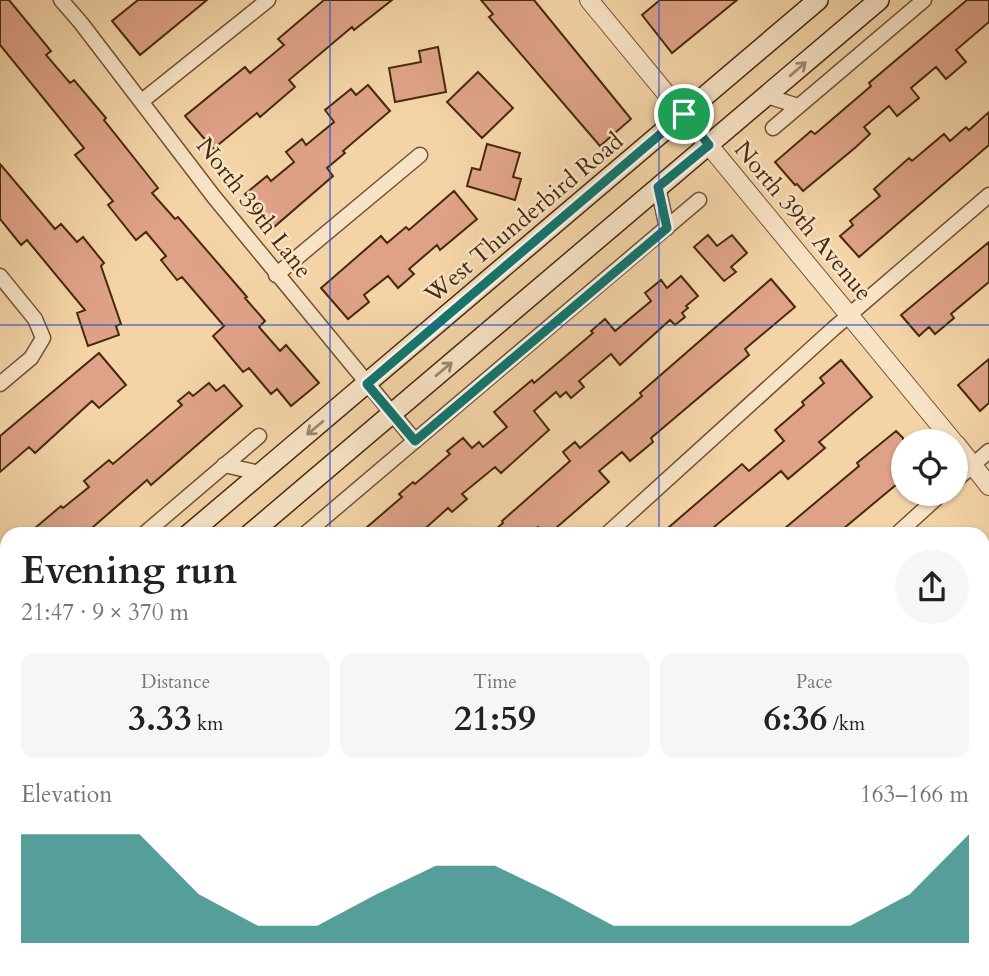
<!DOCTYPE html>
<html lang="en">
<head>
<meta charset="utf-8">
<style>
	:root { --surface:#fff; --page:#f6f6f6; --text:#222; --muted:#767676; --accent:#0f766e }
	body { margin:0; font-family:Cardo,serif; background:var(--page); color:var(--text); height:100vh; display:flex; flex-direction:column; font-size:26px; white-space:nowrap }
	* { box-sizing:border-box; margin:0 }
	p { font-size:23px; color:var(--muted) }
	.icon { flex:none; width:38px; height:38px; fill:none; stroke:currentColor; stroke-width:2; stroke-linecap:round; stroke-linejoin:round }
	.map { position:relative; flex:1; overflow:hidden }
	.drawer { position:absolute; left:0px; top:527px; width:990px; height:450px; display:flex; flex-direction:column; background:var(--surface); border-radius:21px 21px 0 0; box-shadow:0 2px 5px #0004 }
	.drawer>* { flex:none }
	.tools { position:absolute; left:891px; top:429px; display:grid; gap:14px }
	.tools a { display:grid; place-items:center; width:77px; height:77px; border-radius:50%; background:var(--surface); box-shadow:0 2px 5px #0004; font-size:35px }
	.pin { position:absolute; display:grid; place-items:center; width:60px; height:60px; color:#fff; margin:-30px; border:4px solid #fff; border-radius:50%; box-shadow:0 2px 7px #0007 }
	.round { display:grid; place-items:center; flex:none; width:74px; height:74px; border-radius:37px; background:var(--page) }
	.head { display:flex; align-items:center; justify-content:space-between; height:119px; padding:0 21px }
	h1 { font-size:38px; font-weight:700; line-height:52px }
	.stats { display:grid; grid-template-columns:repeat(3,1fr); gap:10px; height:119px; padding:7px 21px }
	.stats div { display:grid; align-content:center; border-radius:14px; background:var(--page); text-align:center }
	.stats b { font-size:35px; font-weight:700 }
	.stats small { font-size:19px; font-weight:400 }
	.stats p { font-size:19px }
	.chart { height:196px; padding:14px 21px }
	.chart p { display:flex; justify-content:space-between }
	.chart svg { width:100%; height:126px; margin-top:7px; fill:var(--accent); opacity:.7 }
	.map>svg:first-child { display:block }
	.building { fill:#dfa288; stroke:#452b0c; stroke-width:2 }
	.lines { fill:none; stroke-linecap:round; stroke-linejoin:round }
	.minor-casing { stroke:#715533; stroke-width:17 }
	.tertiary-casing { stroke:#715533; stroke-width:20 }
	.secondary-casing { stroke:#452b0c; stroke-width:22 }
	.minor { stroke:#f8e3c6; stroke-width:14 }
	.tertiary { stroke:#f8e3c6; stroke-width:18 }
	.secondary { stroke:#f8e3c6; stroke-width:19 }
	.oneway { stroke:#9e8769 }
	.route-casing { stroke:#fff; stroke-width:14 }
	.route { stroke:#0f766e; stroke-width:9 }
	.grid { fill:none; stroke:#1d4ed8; stroke-width:2; stroke-opacity:0.55 }
	.labels { text-anchor:middle; dominant-baseline:central; stroke-width:5; stroke-linejoin:round; paint-order:stroke }
	.street-label { font-size:24px; fill:#452b0c; stroke:#f8e3c6 }
</style>
</head>
<body>
<div class="map">
<svg width="989" height="976" viewBox="0 0 989 976">
	<rect width="100%" height="100%" fill="#f4d4a7"/>
	<filter id="stains"><feTurbulence type="fractalNoise" baseFrequency=".00286" numOctaves="4"/><feColorMatrix values="0 0 0 0 .2 0 0 0 0 .09 0 0 0 0 .02 0 0 0 .5 -.17"/></filter>
	<radialGradient id="worn" r=".72"><stop offset=".6" stop-color="#630" stop-opacity="0"/><stop offset="1" stop-color="#630" stop-opacity=".3"/></radialGradient>
	<!-- building -->
	<path class="building" d="M0,0H9L51,51L46,55L70,83L74,80L106,118L104,120L158,188L152,193L175,219L178,217L247,297L245,298L265,321L259,327L280,351L286,345L319,383L291,406L277,389L271,394L249,368L243,372L213,336L224,326L182,277L177,280L161,260L166,256L146,232L136,240L108,205L113,201L75,155L84,148L0,45Z
		M138,0H207L140,55L112,21Z
		M324,0H392L354,30L352,27L289,80L295,87L260,117L257,113L213,149L185,116L245,67L250,73L284,45L278,39Z
		M481,0H534L631,119L600,146L489,17L493,14Z
		M660,0H737L672,53L642,15Z
		M967,0H989V22L956,50L966,62L946,79L936,67L911,88L919,98L897,116L889,106L864,127L870,134L856,147L803,191L797,184L795,185L775,162L811,131L815,134L871,86L869,83Z
		M438,47L446,92L395,102L389,68L421,62L419,51Z
		M478,72L513,108L482,138L447,102Z
		M368,85L390,111L343,151L345,153L327,168L333,176L274,227L245,194L267,176L271,181L294,162L286,152L302,139L306,145L334,122L325,110L351,89L356,95Z
		M989,112V145L859,257L840,236L853,225L850,221L880,196L874,189L909,158L912,161L944,134L950,141L966,127L969,130Z
		M487,144L520,153L513,177L521,179L515,200L467,186L472,168L480,170Z
		M0,164L55,229L61,224L77,242L83,237L104,263L101,266L121,324L116,326L119,335L88,346L77,313L85,310L27,240L21,245L0,219Z
		M454,191L477,219L440,250L437,245L409,269L414,274L398,288L388,276L364,295L369,302L348,319L321,288L381,236L387,243L406,227L409,230Z
		M708,235L717,246L732,235L747,253L731,267L736,272L724,281L694,247Z
		M989,242V282L951,314L954,318L935,334L929,327L919,336L901,315Z
		M681,276L698,296L686,306L688,308L682,313L685,317L675,325L670,320L620,365L611,354L579,381L584,387L571,398L566,392L560,397L556,392L534,411L549,430L501,473L495,467L462,494L467,499L452,512L448,508L419,534H359L402,497L399,494L413,482L415,484L450,454L447,451L463,438L472,448L479,442L483,447L507,427L494,412L532,380L534,383L593,333L591,331L605,319L615,331L651,301L645,293L661,280L667,288Z
		M771,279L795,307L745,349L749,355L651,438L653,442L630,461L622,452L599,471L609,482L549,534H544L538,527L531,534H490L503,523L502,521L570,461L563,452L575,442L580,448L642,396L640,393Z
		M99,353L126,385L99,408L92,401L35,453L29,447L0,472V436Z
		M989,359V403L980,411L958,385Z
		M841,360L872,397L819,442L825,448L788,479L781,471L714,527L720,534H661L742,464L749,471L784,441L775,430L804,405L802,402L824,383L820,378Z
		M209,383L216,391L224,385L242,406L151,485L147,480L85,534H28L61,506L63,508L89,487L84,481L109,460L113,464L182,405L178,401L189,392L193,396Z
		M896,431L903,438V479L837,534H778L859,466L857,463Z"/>
	<g class="lines">
		<!-- minor casing -->
		<g class="minor-casing">
			<path id="minor" d="M61,0L81,23L214,197L415,441
				M767,96L798,106
				M142,101L268,0
				M773,128L924,0
				M658,187L667,228
				M276,275L420,155
				M0,276L35,319L43,338L31,358L0,384
				M224,465L260,473
				M956,480L989,451
				M144,534L259,436
				M305,534L699,200
				M607,534L833,329L989,195
				M897,534L941,494
				M0,656L7,650
				M984,771L989,766
				M182,976L187,970
				M497,976L502,970
				M762,976L767,970"/>
		</g>
		<!-- tertiary casing -->
		<g class="tertiary-casing">
			<path id="tertiary" d="M589,0L953,441
				M956,444L989,486"/>
		</g>
		<!-- secondary casing -->
		<g class="secondary-casing">
			<path id="secondary" d="M189,534L818,0
				M250,534L879,0
				M0,695L7,689
				M0,746L7,740"/>
		</g>
		<!-- minor -->
		<use href="#minor" class="minor"/>
		<!-- tertiary -->
		<use href="#tertiary" class="tertiary"/>
		<!-- secondary -->
		<use href="#secondary" class="secondary"/>
	</g>
	<!-- one-way arrows -->
	<defs><path id="oneway-shaft" d="M-6 0H5M1.5-3L5.5 0L1.5 3" fill="none" stroke-width="1.6" stroke-linecap="round" stroke-linejoin="round" transform="scale(1.75)"/></defs>
	<g class="oneway">
		<use href="#oneway-shaft" transform="translate(798 69) rotate(-41)"/>
		<use href="#oneway-shaft" transform="translate(444 369) rotate(-40)"/>
		<use href="#oneway-shaft" transform="translate(315 428) rotate(140)"/>
	</g>
	<g class="lines">
		<!-- route casing -->
		<g class="route-casing">
			<path id="route" d="M684,114L709,145L658,187L667,228L415,441L367,384Z"/>
		</g>
		<!-- route -->
		<use href="#route" class="route"/>
	</g>
	<!-- grid -->
	<path class="grid" d="M330,0V534M659,0V534M0,325H989M0,651H7M984,651H989M330,970V976M659,970V976"/>
	<g class="labels">
		<!-- street labels -->
		<g class="street-label">
			<text transform="translate(254 208) rotate(52)">North 39th Lane</text>
			<text transform="translate(524 218) rotate(-40)">West Thunderbird Road</text>
			<text transform="translate(803 221) rotate(50)">North 39th Avenue</text>
		</g>
	</g>
	<rect width="100%" height="100%" filter="url(#stains)"/>
	<rect width="100%" height="100%" fill="url(#worn)"/>
</svg>
<div class="tools">
<a><svg class="icon" aria-label="locate" viewBox="0 0 24 24"><circle cx="12" cy="12" r="6"/><path d="M12 2v4M12 18v4M2 12h4M18 12h4"/></svg></a>
</div>
<div class="pin" style="left:684px;top:114px;background:#1e9e55"><svg class="icon" aria-label="arrive" viewBox="0 0 24 24"><path d="M6 21V4h12l-3 4 3 4H6"/></svg></div>
<section class="drawer">
<div class="head"><div><h1>Evening run</h1><p>21:47 · 9 × 370 m</p></div><a class="round"><svg class="icon" aria-label="share" viewBox="0 0 24 24"><path d="M12 15V3M7 8l5-5 5 5M5 13v7h14v-7"/></svg></a></div>
<div class="stats">
<div><p>Distance</p><b>3.33<small> km</small></b></div>
<div><p>Time</p><b>21:59</b></div>
<div><p>Pace</p><b>6:36<small> /km</small></b></div>
</div>
<div class="chart"><p><span>Elevation</span>163–166 m</p>
<svg viewBox="0 0 160 44" preserveAspectRatio="none"><path d="M0 44V6L10 6L20 6L30 27L40 38L50 38L60 27L70 17L80 17L90 27L100 38L110 38L120 38L130 38L140 38L150 27L160 6V44z"/></svg>
</div>
</section>
</div>
</body>
</html>
